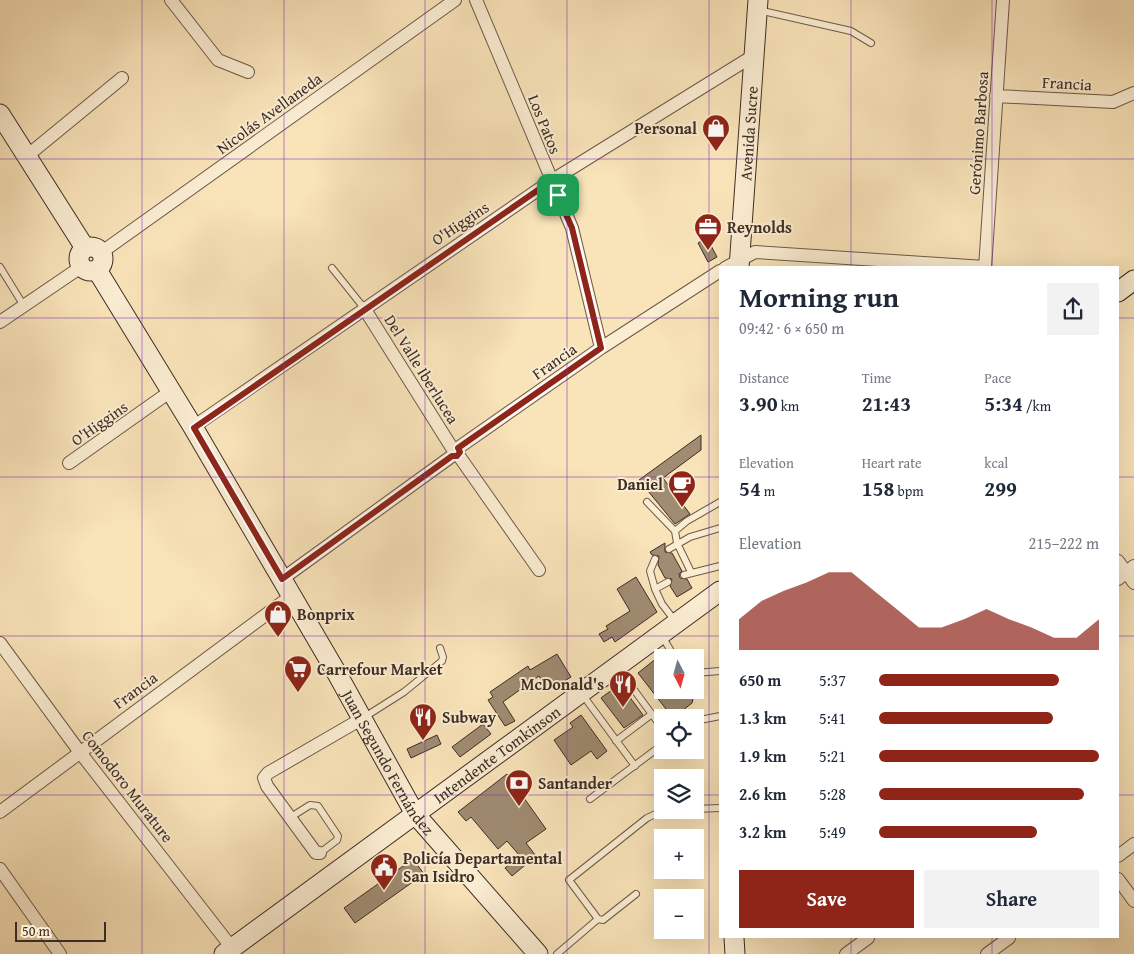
<!DOCTYPE html>
<html lang="en">
<head>
<meta charset="utf-8">
<style>
	:root { --surface:#fff; --page:#f2f2f3; --text:#1f2937; --muted:#747a83; --accent:#8f2418 }
	body { margin:0; font-family:"Gentium Book Plus",serif; background:var(--page); color:var(--text); height:100vh; display:flex; flex-direction:column; font-size:19px; white-space:nowrap }
	* { box-sizing:border-box; margin:0 }
	p { font-size:16px; color:var(--muted) }
	.icon { flex:none; width:28px; height:28px; fill:none; stroke:currentColor; stroke-width:2; stroke-linecap:round; stroke-linejoin:round }
	.map { position:relative; flex:1; overflow:hidden }
	.sheet { position:absolute; left:719px; top:266px; width:400px; height:672px; display:flex; flex-direction:column; background:var(--surface); border-radius:0px; box-shadow:0 5px 20px #0002 }
	.sheet>* { flex:none }
	.needle { width:32px; rotate:174deg }
	.fabs { position:absolute; left:654px; top:649px; display:grid; gap:10px }
	.fabs a { display:grid; place-items:center; width:50px; height:50px; border-radius:0px; background:var(--surface); box-shadow:0 5px 20px #0002; font-size:25px }
	.scale { position:absolute; left:15px; bottom:12px; width:91px; box-sizing:border-box; padding-left:5px; border:2px solid #3d2d25; border-top:0; font-size:14px; line-height:18px; white-space:nowrap; color:#3d2d25; -webkit-text-stroke:4px #fbedd2; paint-order:stroke }
	.pin { position:absolute; display:grid; place-items:center; width:42px; height:42px; color:#fff; margin:-21px; border-radius:10px; box-shadow:0 2px 8px #0006 }
	.round { display:grid; place-items:center; flex:none; width:52px; height:52px; border-radius:0px; background:var(--page) }
	.headline { display:flex; align-items:center; justify-content:space-between; height:85px; padding:0 20px }
	h1 { font-size:28px; font-weight:800; line-height:38px }
	.stats { display:grid; grid-template-columns:repeat(3,1fr); gap:8px; height:85px; padding:5px 20px }
	.stats div { display:grid; align-content:center }
	.stats b { font-size:21px; font-weight:800 }
	.stats small { font-size:14px; font-weight:400 }
	.stats p { font-size:14px }
	.chart { height:140px; padding:10px 20px }
	.chart p { display:flex; justify-content:space-between }
	.chart svg { width:100%; height:90px; margin-top:5px; fill:var(--accent); opacity:.7 }
	.action { display:flex; gap:10px; margin-top:auto; padding:10px 20px }
	.action a { flex:1; height:58px; border-radius:0px; background:var(--accent); color:#fff; font-size:20px; font-weight:800; line-height:58px; text-align:center }
	.action a+a { background:var(--page); color:var(--text) }
	ul { padding:0 20px; list-style:none; font-size:16px }
	li { display:grid; grid-template-columns:80px 60px 1fr; align-items:center; height:38px }
	li i { height:12px; border-radius:6px; background:var(--accent) }
	.map>svg:first-child { display:block }
	.building { fill:#9f8c72; stroke:#3d2d25 }
	.lines { fill:none; stroke-linecap:round; stroke-linejoin:round }
	.lane-casing { stroke:#6c5a4a; stroke-width:8 }
	.street-casing { stroke:#6c5a4a; stroke-width:14 }
	.secondary-casing { stroke:#3d2d25; stroke-width:21 }
	.lane { stroke:#fbedd2; stroke-width:6 }
	.street { stroke:#fbedd2; stroke-width:12 }
	.secondary { stroke:#fbedd2; stroke-width:19 }
	.route-casing { stroke:#fff; stroke-width:10 }
	.route { stroke:#8f2418; stroke-width:6 }
	.grid { fill:none; stroke:#7b2cbf; stroke-width:1; stroke-opacity:0.55 }
	.labels { text-anchor:middle; dominant-baseline:central; stroke-width:4; stroke-linejoin:round; paint-order:stroke }
	.street-label { font-size:16px; fill:#3d2d25; stroke:#fbedd2 }
	.poi-label { font-size:16px; font-weight:bold; fill:#3d2d25; stroke:#fbedd2; text-anchor:start }
</style>
</head>
<body>
<div class="map">
<svg width="1134" height="954" viewBox="0 0 1134 954">
	<rect width="100%" height="100%" fill="#f9e3b9"/>
	<filter id="stains"><feTurbulence type="fractalNoise" baseFrequency=".004" numOctaves="4"/><feColorMatrix values="0 0 0 0 .2 0 0 0 0 .09 0 0 0 0 .02 0 0 0 .5 -.17"/></filter>
	<radialGradient id="worn" r=".72"><stop offset=".6" stop-color="#630" stop-opacity="0"/><stop offset="1" stop-color="#630" stop-opacity=".3"/></radialGradient>
	<!-- building -->
	<path class="building" d="M707,238L717,257L708,262L698,243Z
		M701,435V450L663,478L690,514L675,524L639,480Z
		M665,543V552L672,553L682,571L679,574L680,578L687,579L692,588L677,597L670,586L672,579L665,578L658,565L659,556L652,555L650,552Z
		M636,577L657,612L615,642L612,637L604,642L599,634L608,629L606,626L630,611L617,589Z
		M557,654L571,677L548,691L539,676L503,702L515,721L505,726L488,700L493,697L490,692L528,666L530,670Z
		M662,654V690H690L694,695L692,703L673,718L638,673Z
		M620,684L643,715L624,728L601,698Z
		M581,715L607,751L597,759L591,751L571,765L554,740L573,727L570,723Z
		M483,724L491,734L460,757L452,747Z
		M437,735L441,744L411,758L407,749Z
		M507,774L546,829L526,843L536,856L512,876L505,868L520,856L507,841L498,849L471,817L466,821L458,812Z
		M413,859L424,874L355,923L344,908Z"/>
	<g class="lines">
		<!-- lane casing -->
		<g class="lane-casing">
			<path id="lane" d="M758,10L851,31L871,43
				M0,267L24,306
				M332,268L364,308
				M647,502L675,531
				M669,549L690,537L720,528
				M655,559L650,571L655,589
				M691,572L677,543L675,531L687,521L720,502
				M684,575L720,566
				M668,582L655,589L662,604L675,621
				M662,636L675,658
				M618,668L662,728
				M695,673L720,671
				M582,694L635,766
				M363,718L404,692L442,661L443,657L440,648
				M695,721L720,716
				M616,741L652,714
				M590,799L662,745
				M695,809L720,808
				M291,817L310,805L318,806L338,836L337,840L320,853
				M598,919L603,920L636,894
				M557,954L598,919L569,880L647,818L662,811L682,810"/>
		</g>
		<!-- street casing -->
		<g class="street-casing">
			<path id="street" d="M171,0L218,60L248,72
				M476,0L572,228L601,348
				M996,96L1113,102L1134,93
				M27,156L122,78
				M102,252L455,0
				M725,268L755,252L985,267
				M985,268L1003,0
				M364,308L452,448
				M0,322L81,267
				M193,427L551,181L753,56
				M458,448L601,348L720,271
				M459,456L539,570
				M69,463L171,391
				M1118,561L1134,583
				M282,579L452,456
				M1118,579L1134,566
				M0,643L79,751L232,948
				M0,812L291,596
				M320,853H316L267,786L264,778L268,773L363,718
				M1118,856L1134,844
				M0,869L60,954
				M1118,879L1134,901
				M846,954L868,938
				M987,954L1009,938"/>
		</g>
		<!-- secondary casing -->
		<g class="secondary-casing">
			<g id="secondary">
				<path d="M0,114L85,248"/>
				<circle cx="91" cy="259" r="12"/>
				<path id="s1" d="M739,268L758,0"/>
				<path id="s2" d="M97,270L193,427L335,670L415,814L538,954"/>
				<path d="M1118,292L1134,280"/>
				<path d="M734,938L735,954"/>
				<path id="s3" d="M224,954L720,591"/>
			</g>
		</g>
		<!-- lane -->
		<use href="#lane" class="lane"/>
		<!-- street -->
		<use href="#street" class="street"/>
		<!-- secondary -->
		<use href="#secondary" class="secondary"/>
	</g>
	<g class="lines">
		<!-- route casing -->
		<g class="route-casing">
			<path id="route" d="M551,181L572,228L601,348L458,448L460,452L457,456H452L282,579L194,428Z"/>
		</g>
		<!-- route -->
		<use href="#route" class="route"/>
	</g>
	<!-- grid -->
	<path class="grid" d="M142,0V954M284,0V954M425,0V954M567,0V954M709,0V954M851,0V268M992,0V268M0,159H1134M0,318H720M1118,318H1134M0,477H720M1118,477H1134M0,636H720M1118,636H1134M0,795H662M695,795H720M1118,795H1134M851,938V954M992,938V954"/>
	<!-- icons -->
	<defs>
		<g id="shop-pin" transform="scale(1.4375)"><path d="M0 17L-7.5 6A9.5 9.5 0 1 1 7.5 6Z" fill="#8f2418" stroke="#fbedd2"/><path d="M-5-2.5h2.3a2.7 3.5 0 0 1 5.4 0H5L5.5 6h-11ZM-1.5-2.5h3a1.5 2.3 0 0 0-3 0Z" fill="#fff"/></g>
		<g id="office-pin" transform="scale(1.4375)"><path d="M0 17L-7.5 6A9.5 9.5 0 1 1 7.5 6Z" fill="#8f2418" stroke="#fbedd2"/><path d="M-6-3h4V-5.5h4V-3h4V5H-6ZM-1-4.5V-3h2v-1.5ZM-6 0V1H6V0Z" fill="#fff"/></g>
		<g id="cafe-pin" transform="scale(1.4375)"><path d="M0 17L-7.5 6A9.5 9.5 0 1 1 7.5 6Z" fill="#8f2418" stroke="#fbedd2"/><path d="M-5.5-4.5H6V0H3Q3 3.5 0 3.5H-2.5Q-5.5 3.5-5.5 0ZM3-3.2v2h1.7v-2ZM-6 4.5H4V6H-6Z" fill="#fff"/></g>
		<g id="supermarket-pin" transform="scale(1.4375)"><path d="M0 17L-7.5 6A9.5 9.5 0 1 1 7.5 6Z" fill="#8f2418" stroke="#fbedd2"/><path d="M-6-5.5h2.5l.6 2H6L4.5 2H-2.5L-4.4-4H-6ZM-1.5 3.2a1.3 1.3 0 1 0 .1 0ZM3 3.2a1.3 1.3 0 1 0 .1 0Z" fill="#fff"/></g>
		<g id="restaurant-pin" transform="scale(1.4375)"><path d="M0 17L-7.5 6A9.5 9.5 0 1 1 7.5 6Z" fill="#8f2418" stroke="#fbedd2"/><path d="M-5-6h1v4h1v-4h1v4h1v-4h1v5L-1.5 .5V6h-2V.5L-5-1ZM5-6V6H3V1.5H1.5Q1.5-4 5-6Z" fill="#fff"/></g>
		<g id="bank-pin" transform="scale(1.4375)"><path d="M0 17L-7.5 6A9.5 9.5 0 1 1 7.5 6Z" fill="#8f2418" stroke="#fbedd2"/><path d="M-6-4H6V4H-6ZM0-2.3a2.3 2.3 0 1 0 0 4.6a2.3 2.3 0 1 0 0-4.6Z" fill="#fff"/></g>
		<g id="civic-pin" transform="scale(1.4375)"><path d="M0 17L-7.5 6A9.5 9.5 0 1 1 7.5 6Z" fill="#8f2418" stroke="#fbedd2"/><path d="M-.6-6.5H3V-4.5H.6V-3L4-1V1h2V6H-6V1h2V-1L-.6-3ZM-1.2 2.5V6h2.4V2.5Z" fill="#fff"/></g>
	</defs>
	<g fill-rule="evenodd">
		<use href="#shop-pin" x="716" y="128"/>
		<use href="#office-pin" x="708" y="227"/>
		<use href="#cafe-pin" x="682" y="484"/>
		<use href="#shop-pin" x="278" y="614"/>
		<use href="#supermarket-pin" x="298" y="669"/>
		<use href="#restaurant-pin" x="623" y="684"/>
		<use href="#restaurant-pin" x="423" y="717"/>
		<use href="#bank-pin" x="519" y="783"/>
		<use href="#civic-pin" x="384" y="867"/>
	</g>
	<g class="labels">
		<!-- street labels -->
		<g class="street-label">
			<text transform="translate(1067 83) rotate(3)">Francia</text>
			<text transform="translate(269 113) rotate(-36)">Nicolás Avellaneda</text>
			<text transform="translate(545 124) rotate(68)">Los Patos</text>
			<text transform="translate(978 133) rotate(-86)">Gerónimo Barbosa</text>
			<text stroke="none"><textPath href="#s1" startOffset="135">Avenida Sucre</textPath></text>
			<text transform="translate(460 223) rotate(-34)">O'Higgins</text>
			<text transform="translate(554 361) rotate(-35)">Francia</text>
			<text transform="translate(422 369) rotate(58)">Del Valle Iberlucea</text>
			<text transform="translate(99 423) rotate(-35)">O'Higgins</text>
			<text transform="translate(135 690) rotate(-36)">Francia</text>
			<text stroke="none"><textPath href="#s3" startOffset="338">Intendente Tomkinson</textPath></text>
			<text stroke="none"><textPath href="#s2" startOffset="572">Juan Segundo Fernández</textPath></text>
			<text transform="translate(128 786) rotate(52)">Comodoro Murature</text>
		</g>
		<!-- poi labels -->
		<g class="poi-label">
			<text x="697" y="128" text-anchor="end">Personal</text>
			<text x="727" y="227">Reynolds</text>
			<text x="663" y="484" text-anchor="end">Daniel</text>
			<text x="297" y="614">Bonprix</text>
			<text x="317" y="669">Carrefour Market</text>
			<text x="604" y="684" text-anchor="end">McDonald's</text>
			<text x="442" y="717">Subway</text>
			<text x="538" y="783">Santander</text>
			<text x="403" y="858">Policía Departamental<tspan x="403" dy="18">San Isidro</tspan></text>
		</g>
	</g>
	<rect width="100%" height="100%" filter="url(#stains)"/>
	<rect width="100%" height="100%" fill="url(#worn)"/>
</svg>
<div class="fabs">
<a><svg class="needle" viewBox="-14 -14 28 28"><path d="M0-13l5 13h-10z" fill="#e53935"/><path d="M0 13l5-13h-10z" fill="#747a83"/></svg></a>
<a><svg class="icon" aria-label="locate" viewBox="0 0 24 24"><circle cx="12" cy="12" r="6"/><path d="M12 2v4M12 18v4M2 12h4M18 12h4"/></svg></a>
<a><svg class="icon" aria-label="layers" viewBox="0 0 24 24"><path d="M12 4l9 5-9 5-9-5zM3 14l9 5 9-5"/></svg></a>
<a>+</a>
<a>−</a>
</div>
<div class="scale">50 m</div>
<div class="pin" style="left:558px;top:195px;background:#1e9e55"><svg class="icon" aria-label="arrive" viewBox="0 0 24 24"><path d="M6 21V4h12l-3 4 3 4H6"/></svg></div>
<section class="sheet">
<div class="headline"><div><h1>Morning run</h1><p>09:42 · 6 × 650 m</p></div><a class="round"><svg class="icon" aria-label="share" viewBox="0 0 24 24"><path d="M12 15V3M7 8l5-5 5 5M5 13v7h14v-7"/></svg></a></div>
<div class="stats">
<div><p>Distance</p><b>3.90<small> km</small></b></div>
<div><p>Time</p><b>21:43</b></div>
<div><p>Pace</p><b>5:34<small> /km</small></b></div>
</div>
<div class="stats">
<div><p>Elevation</p><b>54<small> m</small></b></div>
<div><p>Heart rate</p><b>158<small> bpm</small></b></div>
<div><p>kcal</p><b>299</b></div>
</div>
<div class="chart"><p><span>Elevation</span>215–222 m</p>
<svg viewBox="0 0 160 44" preserveAspectRatio="none"><path d="M0 44V29L10 20L20 15L30 11L40 6L50 6L60 15L70 24L80 33L90 33L100 29L110 24L120 29L130 33L140 38L150 38L160 29V44z"/></svg>
</div>
<ul>
<li><b>650 m</b>5:37<i style="width:82%"></i></li>
<li><b>1.3 km</b>5:41<i style="width:79%"></i></li>
<li><b>1.9 km</b>5:21<i style="width:100%"></i></li>
<li><b>2.6 km</b>5:28<i style="width:93%"></i></li>
<li><b>3.2 km</b>5:49<i style="width:72%"></i></li>
</ul>
<div class="action"><a>Save</a><a>Share</a></div>
</section>
</div>
</body>
</html>
